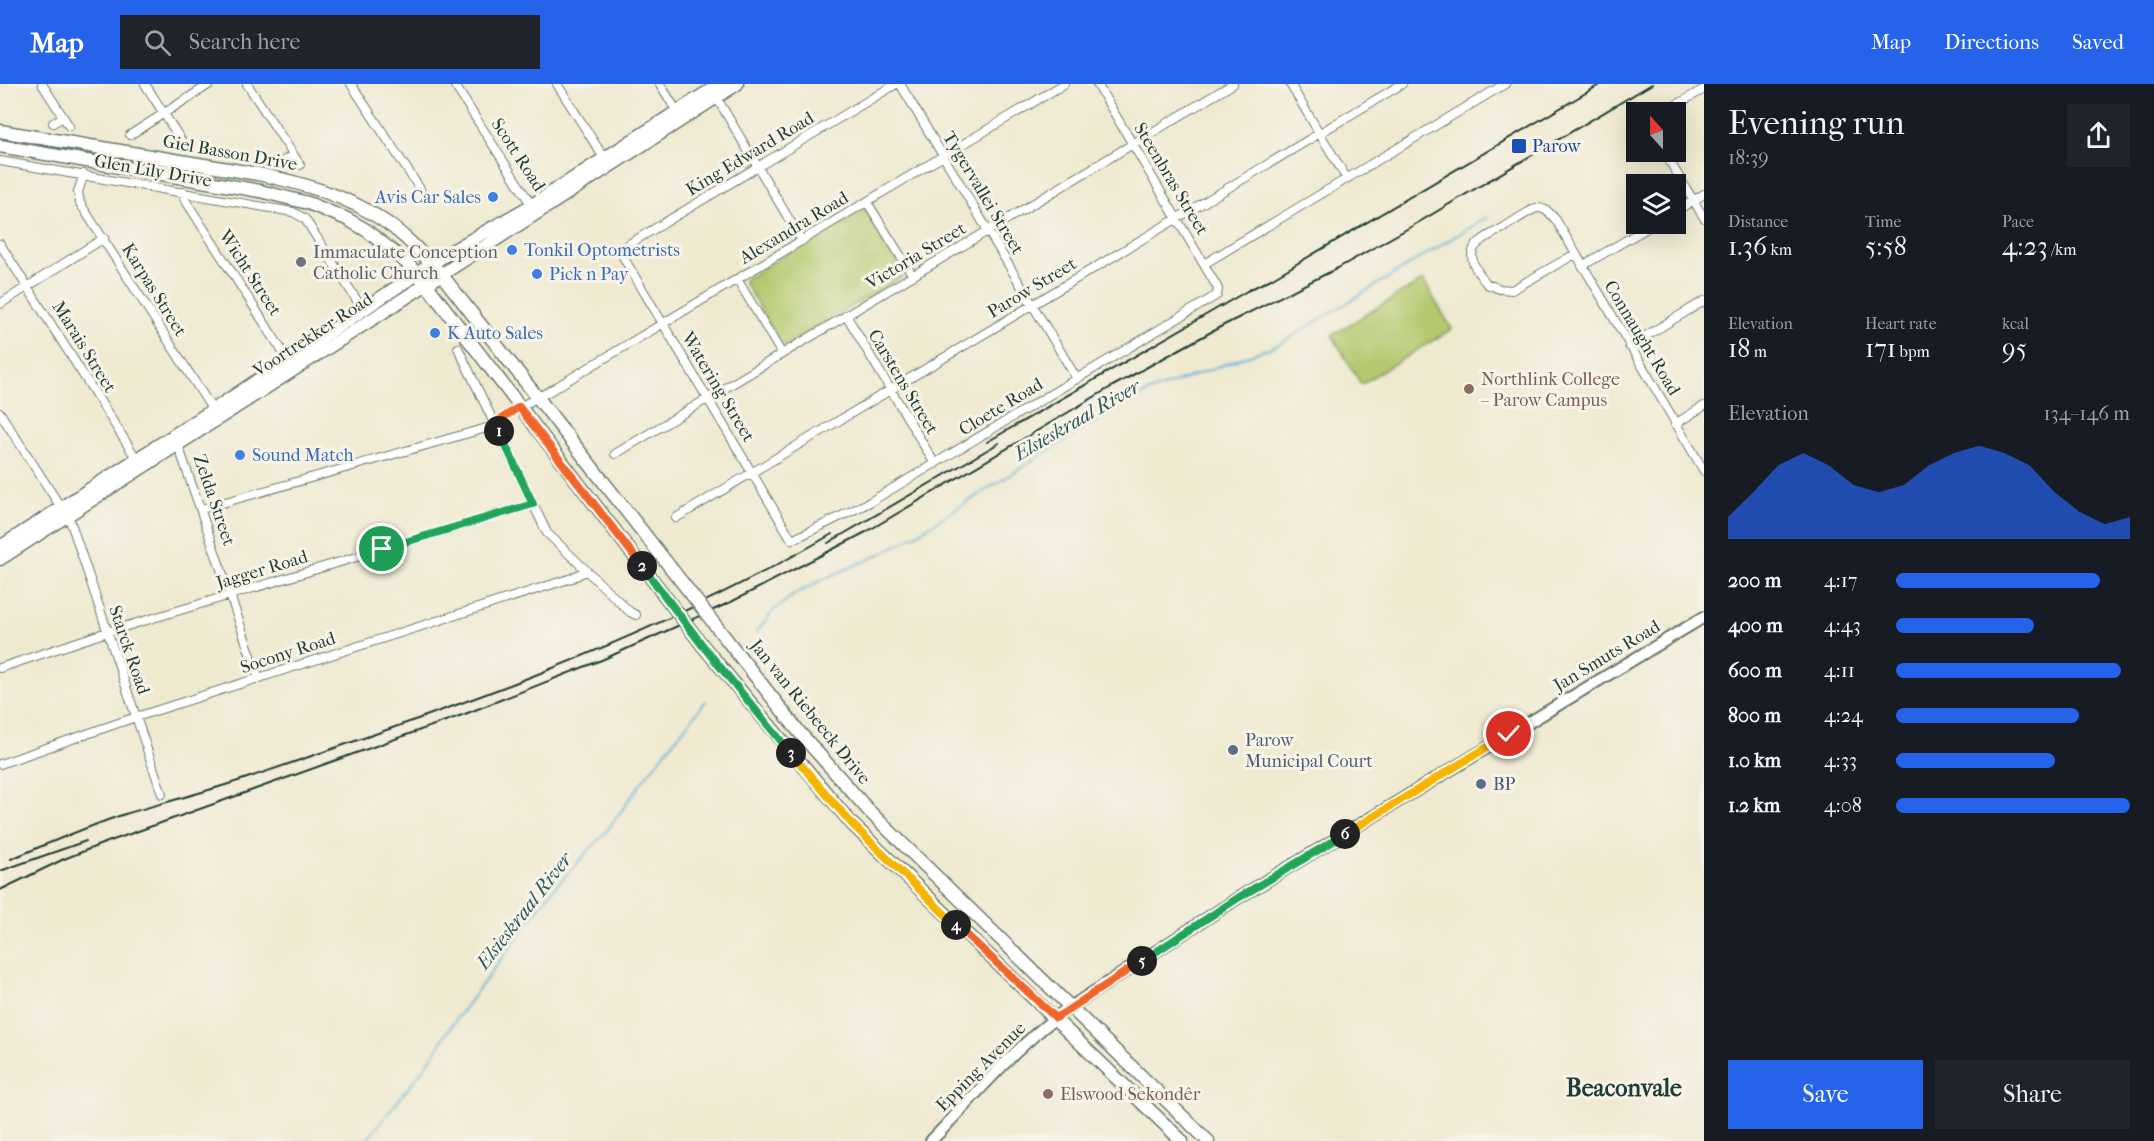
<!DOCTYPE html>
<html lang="en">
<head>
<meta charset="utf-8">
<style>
	:root { --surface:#171b24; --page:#20242c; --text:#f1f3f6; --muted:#9ea1a6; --accent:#2563eb }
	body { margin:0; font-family:"IM FELL French Canon",serif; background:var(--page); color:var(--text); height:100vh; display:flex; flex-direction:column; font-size:22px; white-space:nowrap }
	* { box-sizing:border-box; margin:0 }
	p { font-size:20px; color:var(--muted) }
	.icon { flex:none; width:33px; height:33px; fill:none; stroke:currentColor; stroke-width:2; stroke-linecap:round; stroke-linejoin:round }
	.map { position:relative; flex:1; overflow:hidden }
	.side { display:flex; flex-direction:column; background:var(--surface); width:450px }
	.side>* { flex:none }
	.needle { width:39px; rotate:339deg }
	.fabs { position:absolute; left:1626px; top:18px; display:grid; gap:12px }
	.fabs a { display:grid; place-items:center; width:60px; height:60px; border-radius:0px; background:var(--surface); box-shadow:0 6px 24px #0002; font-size:30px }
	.pin { position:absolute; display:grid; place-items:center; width:51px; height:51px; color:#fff; margin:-26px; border:3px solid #fff; border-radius:50%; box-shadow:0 2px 6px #0007 }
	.km { position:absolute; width:30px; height:30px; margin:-15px; border-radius:50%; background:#222; color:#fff; font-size:16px; line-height:30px; text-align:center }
	.round { display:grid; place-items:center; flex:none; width:63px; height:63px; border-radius:0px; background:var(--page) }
	.overview { display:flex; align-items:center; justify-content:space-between; height:102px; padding:0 24px }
	h1 { font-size:33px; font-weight:600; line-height:45px }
	.metrics { display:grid; grid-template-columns:repeat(3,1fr); gap:9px; height:102px; padding:6px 24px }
	.metrics div { display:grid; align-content:center }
	.metrics b { font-size:26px; font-weight:600 }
	.metrics small { font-size:16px; font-weight:400 }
	.metrics p { font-size:16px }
	.chart { height:168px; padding:12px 24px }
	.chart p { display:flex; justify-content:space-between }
	.chart svg { width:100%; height:108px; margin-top:6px; fill:var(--accent); opacity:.7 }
	.cta { display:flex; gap:12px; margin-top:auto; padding:12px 24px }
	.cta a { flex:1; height:69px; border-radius:0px; background:var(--accent); color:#fff; font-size:24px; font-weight:600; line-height:69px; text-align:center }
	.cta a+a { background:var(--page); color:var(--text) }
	ul { padding:0 24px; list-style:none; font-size:20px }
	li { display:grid; grid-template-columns:96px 72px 1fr; align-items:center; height:45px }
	li i { height:15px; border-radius:8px; background:var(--accent) }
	header { display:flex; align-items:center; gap:36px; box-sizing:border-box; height:84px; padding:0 30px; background:var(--accent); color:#fff }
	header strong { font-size:28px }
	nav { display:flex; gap:33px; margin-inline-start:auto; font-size:21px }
	.search { width:420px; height:54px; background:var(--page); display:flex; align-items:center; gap:15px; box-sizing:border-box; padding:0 21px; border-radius:0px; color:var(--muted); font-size:22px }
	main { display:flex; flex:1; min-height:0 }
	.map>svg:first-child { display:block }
	.green { fill:#b4c96e; stroke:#6a8351; stroke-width:1.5 }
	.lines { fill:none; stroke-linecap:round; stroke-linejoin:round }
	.stream { stroke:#56afd4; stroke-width:2 }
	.street-casing { stroke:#68796b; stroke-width:10 }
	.secondary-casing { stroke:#68796b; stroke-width:14 }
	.primary-casing { stroke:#68796b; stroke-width:15 }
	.street { stroke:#fff; stroke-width:8 }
	.secondary { stroke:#fff; stroke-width:10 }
	.primary { stroke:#fff; stroke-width:12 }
	.rail { stroke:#1f3d34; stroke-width:2 }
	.primary-bridge-casing { stroke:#68796b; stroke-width:15; stroke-linecap:butt }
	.primary-bridge { stroke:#fff; stroke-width:12 }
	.split-1-casing { stroke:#fff; stroke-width:12 }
	.split-2-casing { stroke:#fff; stroke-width:12 }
	.split-3-casing { stroke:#fff; stroke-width:12 }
	.split-4-casing { stroke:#fff; stroke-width:12 }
	.split-5-casing { stroke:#fff; stroke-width:12 }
	.split-6-casing { stroke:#fff; stroke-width:12 }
	.split-7-casing { stroke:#fff; stroke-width:12 }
	.split-1 { stroke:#22a559; stroke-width:8 }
	.split-2 { stroke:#f0652b; stroke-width:8 }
	.split-3 { stroke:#22a559; stroke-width:8 }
	.split-4 { stroke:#f5b400; stroke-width:8 }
	.split-5 { stroke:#f0652b; stroke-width:8 }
	.split-6 { stroke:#22a559; stroke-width:8 }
	.split-7 { stroke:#f5b400; stroke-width:8 }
	.transit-dot { fill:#1a4fb4; stroke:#f7f3e8; stroke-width:2 }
	.shop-dot { fill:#3f7fe0; stroke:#f7f3e8; stroke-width:2 }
	.worship-dot { fill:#6b7280; stroke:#f7f3e8; stroke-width:2 }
	.education-dot { fill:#8d6e63; stroke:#f7f3e8; stroke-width:2 }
	.service-dot { fill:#5c6f8a; stroke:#f7f3e8; stroke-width:2 }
	.labels { text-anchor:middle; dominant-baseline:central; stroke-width:6; stroke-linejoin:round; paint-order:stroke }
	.transit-label { font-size:18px; fill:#164399; stroke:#f7f3e8; text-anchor:start }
	.street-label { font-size:18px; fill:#1f3d34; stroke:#f7f3e8 }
	.shop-label { font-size:18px; fill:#366cbe; stroke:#f7f3e8; text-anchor:start }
	.worship-label { font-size:18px; fill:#5b616d; stroke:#f7f3e8; text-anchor:start }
	.education-label { font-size:18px; fill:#785e54; stroke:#f7f3e8; text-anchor:start }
	.service-label { font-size:18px; fill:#4e5e75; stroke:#f7f3e8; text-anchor:start }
	.water-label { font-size:20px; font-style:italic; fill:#2d5a5c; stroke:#f7f3e8 }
	.district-label { font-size:24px; font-weight:bold; fill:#1f3d34; stroke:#f7f3e8 }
</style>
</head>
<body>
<header>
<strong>Map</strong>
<div class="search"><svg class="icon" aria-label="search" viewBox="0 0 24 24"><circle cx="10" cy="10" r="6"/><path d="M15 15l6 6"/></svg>Search here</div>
<nav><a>Map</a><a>Directions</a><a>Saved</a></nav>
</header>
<main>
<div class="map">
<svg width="1704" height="1057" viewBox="0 0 1704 1057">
	<rect width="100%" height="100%" fill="#f7f3e8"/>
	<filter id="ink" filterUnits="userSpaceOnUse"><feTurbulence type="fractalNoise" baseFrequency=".0167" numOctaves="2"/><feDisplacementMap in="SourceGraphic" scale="12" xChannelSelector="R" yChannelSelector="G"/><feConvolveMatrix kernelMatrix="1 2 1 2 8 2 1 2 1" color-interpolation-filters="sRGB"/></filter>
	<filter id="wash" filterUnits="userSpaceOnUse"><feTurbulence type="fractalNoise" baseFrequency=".008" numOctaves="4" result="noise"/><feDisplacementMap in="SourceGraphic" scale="24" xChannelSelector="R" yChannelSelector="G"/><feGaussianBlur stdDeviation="1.35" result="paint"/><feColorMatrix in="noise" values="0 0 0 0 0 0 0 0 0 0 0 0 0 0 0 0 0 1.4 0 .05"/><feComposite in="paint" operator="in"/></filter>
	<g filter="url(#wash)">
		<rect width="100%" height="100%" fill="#efe9d0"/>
		<!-- green -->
		<path class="green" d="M863,125H866L904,189L903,192L785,262L782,261L744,198L745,195Z
			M1423,196L1452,245L1361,300L1332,251Z"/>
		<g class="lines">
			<!-- stream -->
			<path class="stream" d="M756,549L773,527L795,510L828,493L879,471L915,451L1111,327L1149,308L1280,260L1487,133
				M366,1057L428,979L452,941L553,805L606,748L647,691L706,617"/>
		</g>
	</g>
	<g filter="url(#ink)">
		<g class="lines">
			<!-- street casing -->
			<g class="street-casing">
				<path id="street" d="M42,0L69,42
					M145,0L184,61
					M247,0L300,81
					M351,0L420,105
					M454,0L534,125
					M557,0L606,77
					M660,0L678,29
					M896,0L619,166L792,456L870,418L1217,211L1218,205L1216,201L1097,0
					M900,0L1077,295
					M1290,0L1347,95
					M715,11L802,157
					M1664,28L1704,5
					M53,39L63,33
					M130,51L210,0
					M1664,68L1704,134
					M0,77L293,128L305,135L363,226
					M283,77L293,71
					M84,90L78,108L80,119L214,328
					M184,108V114L290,279
					M867,118L913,192
					M1676,127L1704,110
					M0,160L138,377
					M1575,170L1512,206L1500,205L1487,200C1460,168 1472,160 1503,144C1514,137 1524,130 1536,124C1546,124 1549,128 1556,136L1704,387
					M1204,180L1505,0
					M1582,182L1654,140
					M737,195L782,270
					M0,220L104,154
					M846,231L935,380
					M1629,262L1704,217
					M458,264L547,449L630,528L636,531
					M0,329L71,439L162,710
					M1675,340L1704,322
					M177,358L259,595
					M615,370L1233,0
					M201,425L490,343L512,327L548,308L1064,0
					M676,434L1402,0
					M0,584L107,548L533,420
					M0,680L130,635L572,494L585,487"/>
			</g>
			<!-- secondary casing -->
			<g class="secondary-casing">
				<path id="secondary" d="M931,1057C974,1013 1019,958 1069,924L1238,814L1704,533"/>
			</g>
			<!-- primary casing -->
			<g class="primary-casing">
				<path id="primary" d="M0,47L258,90C302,99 349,112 387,139C407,153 424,172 441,190L681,497
					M0,62L260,107L308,119L347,135L366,146L407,179L426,200L661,507
					M0,463L213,326L445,171L532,121L720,0
					M0,475L737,0
					M723,551L800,649L870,728L1208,1057
					M703,562L852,740L1182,1057"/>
			</g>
			<!-- street -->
			<use href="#street" class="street"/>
			<!-- secondary -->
			<use href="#secondary" class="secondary"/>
			<!-- primary -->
			<use href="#primary" class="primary"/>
			<!-- rail -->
			<path class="rail" d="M987,358L1247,207L1271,195L1601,0
				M828,459L999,359
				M11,775C49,759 86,743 125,730C163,719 201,709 238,697C441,629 647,558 832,450
				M0,787L86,757
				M0,806L64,775L102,760L465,630L604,575L731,518L866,448L1111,303L1222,242L1338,184L1414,141L1652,0"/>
			<!-- primary-bridge casing -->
			<g class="primary-bridge-casing">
				<path id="primary-bridge" d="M681,497L723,551
					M661,507L703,562"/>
			</g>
			<!-- primary-bridge -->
			<use href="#primary-bridge" class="primary-bridge"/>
		</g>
	</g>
	<g class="lines" filter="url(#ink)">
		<!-- split-1 casing -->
		<g class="split-1-casing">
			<path id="split-1" d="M382,465L533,420L499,347"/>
		</g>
		<!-- split-2 casing -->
		<g class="split-2-casing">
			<path id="split-2" d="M499,347L495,339L519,323L642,482"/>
		</g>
		<!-- split-3 casing -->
		<g class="split-3-casing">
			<path id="split-3" d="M642,482L703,562L791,669"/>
		</g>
		<!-- split-4 casing -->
		<g class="split-4-casing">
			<path id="split-4" d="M791,669L852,740L956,841"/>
		</g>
		<!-- split-5 casing -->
		<g class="split-5-casing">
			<path id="split-5" d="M956,841L1056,934L1142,877"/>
		</g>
		<!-- split-6 casing -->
		<g class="split-6-casing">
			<path id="split-6" d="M1142,877L1238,814L1345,750"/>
		</g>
		<!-- split-7 casing -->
		<g class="split-7-casing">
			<path id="split-7" d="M1345,750L1509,650"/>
		</g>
		<!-- split-1 -->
		<use href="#split-1" class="split-1"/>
		<!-- split-2 -->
		<use href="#split-2" class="split-2"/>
		<!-- split-3 -->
		<use href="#split-3" class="split-3"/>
		<!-- split-4 -->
		<use href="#split-4" class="split-4"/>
		<!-- split-5 -->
		<use href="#split-5" class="split-5"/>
		<!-- split-6 -->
		<use href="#split-6" class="split-6"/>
		<!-- split-7 -->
		<use href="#split-7" class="split-7"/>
	</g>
	<!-- markers -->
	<rect class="transit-dot" x="1511" y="54" width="16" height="16" rx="3"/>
	<g class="shop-dot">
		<circle cx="493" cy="113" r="6"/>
		<circle cx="512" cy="166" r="6"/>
		<circle cx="537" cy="190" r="6"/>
		<circle cx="435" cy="249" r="6"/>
		<circle cx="240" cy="371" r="6"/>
	</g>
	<circle class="worship-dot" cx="301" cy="178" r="6"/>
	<g class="education-dot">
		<circle cx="1469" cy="305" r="6"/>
		<circle cx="1048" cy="1010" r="6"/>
	</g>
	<g class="service-dot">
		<circle cx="1233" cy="666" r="6"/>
		<circle cx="1481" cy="700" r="6"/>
	</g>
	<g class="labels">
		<!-- transit labels -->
		<g class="transit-label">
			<text x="1532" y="62">Parow</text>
		</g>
		<!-- street labels -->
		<g class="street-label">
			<text transform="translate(230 69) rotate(10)">Giel Basson Drive</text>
			<text transform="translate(750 70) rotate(-31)">King Edward Road</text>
			<text transform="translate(518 71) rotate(57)">Scott Road</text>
			<text transform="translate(153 87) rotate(10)">Glen Lily Drive</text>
			<text transform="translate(1171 95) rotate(59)">Steenbras Street</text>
			<text transform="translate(983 109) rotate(59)">Tygervallei Street</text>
			<text transform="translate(794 144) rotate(-31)">Alexandra Road</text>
			<text transform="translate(916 172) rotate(-31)">Victoria Street</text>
			<text transform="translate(250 189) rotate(57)">Wicht Street</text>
			<text transform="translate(1032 204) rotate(-31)">Parow Street</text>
			<text transform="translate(154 206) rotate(58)">Karpas Street</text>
			<text transform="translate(313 251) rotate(-33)">Voortrekker Road</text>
			<text transform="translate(1642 254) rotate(59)">Connaught Road</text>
			<text transform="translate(84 263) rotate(58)">Marais Street</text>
			<text transform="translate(903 298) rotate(59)">Carstens Street</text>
			<text transform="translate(718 303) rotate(59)">Watering Street</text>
			<text transform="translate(1001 323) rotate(-31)">Cloete Road</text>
			<text transform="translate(214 416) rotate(71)">Zelda Street</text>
			<text transform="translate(262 486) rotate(-17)">Jagger Road</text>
			<text transform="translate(129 566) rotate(71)">Starck Road</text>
			<text transform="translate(288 569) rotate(-18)">Socony Road</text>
			<text transform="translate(1607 572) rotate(-31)">Jan Smuts Road</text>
			<text transform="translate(810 628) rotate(51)">Jan van Riebeeck Drive</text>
			<text transform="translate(981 983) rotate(-45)">Epping Avenue</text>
		</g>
		<!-- shop labels -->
		<g class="shop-label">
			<text x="481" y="113" text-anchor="end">Avis Car Sales</text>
			<text x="524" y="166">Tonkil Optometrists</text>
			<text x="549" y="190">Pick n Pay</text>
			<text x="447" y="249">K Auto Sales</text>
			<text x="252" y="371">Sound Match</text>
		</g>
		<!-- worship labels -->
		<g class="worship-label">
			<text x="313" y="168">Immaculate Conception<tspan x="313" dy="21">Catholic Church</tspan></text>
		</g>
		<!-- education labels -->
		<g class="education-label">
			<text x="1481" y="295">Northlink College<tspan x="1481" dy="21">– Parow Campus</tspan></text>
			<text x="1060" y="1010">Elswood Sekondêr</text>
		</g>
		<!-- service labels -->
		<g class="service-label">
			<text x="1245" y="656">Parow<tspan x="1245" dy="21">Municipal Court</tspan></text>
			<text x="1493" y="700">BP</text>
		</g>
		<!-- water labels -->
		<g class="water-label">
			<text transform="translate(1077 336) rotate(-30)">Elsieskraal River</text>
			<text transform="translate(524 827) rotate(-52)">Elsieskraal River</text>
		</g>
		<!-- district labels -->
		<g class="district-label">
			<text x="1624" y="1004">Beaconvale</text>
		</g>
	</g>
</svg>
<div class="fabs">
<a><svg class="needle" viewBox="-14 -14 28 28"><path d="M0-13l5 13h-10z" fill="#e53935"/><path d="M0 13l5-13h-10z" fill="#9ea1a6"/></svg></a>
<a><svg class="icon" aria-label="layers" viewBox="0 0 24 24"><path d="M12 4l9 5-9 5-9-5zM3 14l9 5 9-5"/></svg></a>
</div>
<div class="pin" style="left:382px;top:465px;background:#1e9e55"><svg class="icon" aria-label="arrive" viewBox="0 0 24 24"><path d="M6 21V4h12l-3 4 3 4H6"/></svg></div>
<div class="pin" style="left:1509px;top:650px;background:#d93025"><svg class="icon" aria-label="check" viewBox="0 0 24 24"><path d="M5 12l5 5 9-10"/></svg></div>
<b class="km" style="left:499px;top:347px">1</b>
<b class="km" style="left:642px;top:482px">2</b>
<b class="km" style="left:791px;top:669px">3</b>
<b class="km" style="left:956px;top:841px">4</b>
<b class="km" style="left:1142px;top:877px">5</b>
<b class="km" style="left:1345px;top:750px">6</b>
</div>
<section class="side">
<div class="overview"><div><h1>Evening run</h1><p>18:39</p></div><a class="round"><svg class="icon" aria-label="share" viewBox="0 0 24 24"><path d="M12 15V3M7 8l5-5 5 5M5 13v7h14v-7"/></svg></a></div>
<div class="metrics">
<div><p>Distance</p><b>1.36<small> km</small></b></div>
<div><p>Time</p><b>5:58</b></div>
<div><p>Pace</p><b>4:23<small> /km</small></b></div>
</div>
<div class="metrics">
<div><p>Elevation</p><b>18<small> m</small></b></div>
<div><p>Heart rate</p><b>171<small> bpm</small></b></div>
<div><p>kcal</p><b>95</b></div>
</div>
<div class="chart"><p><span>Elevation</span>134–146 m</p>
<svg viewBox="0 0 160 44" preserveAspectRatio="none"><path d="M0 44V35L10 25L20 14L30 9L40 14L50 22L60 25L70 22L80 14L90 9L100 6L110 9L120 14L130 25L140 33L150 38L160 35V44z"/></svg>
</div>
<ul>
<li><b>200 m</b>4:17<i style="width:87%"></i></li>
<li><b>400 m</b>4:43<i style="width:59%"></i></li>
<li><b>600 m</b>4:11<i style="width:96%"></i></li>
<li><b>800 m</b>4:24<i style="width:78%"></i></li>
<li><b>1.0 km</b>4:33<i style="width:68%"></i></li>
<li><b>1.2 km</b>4:08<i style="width:100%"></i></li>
</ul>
<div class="cta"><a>Save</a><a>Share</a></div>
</section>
</main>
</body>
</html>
